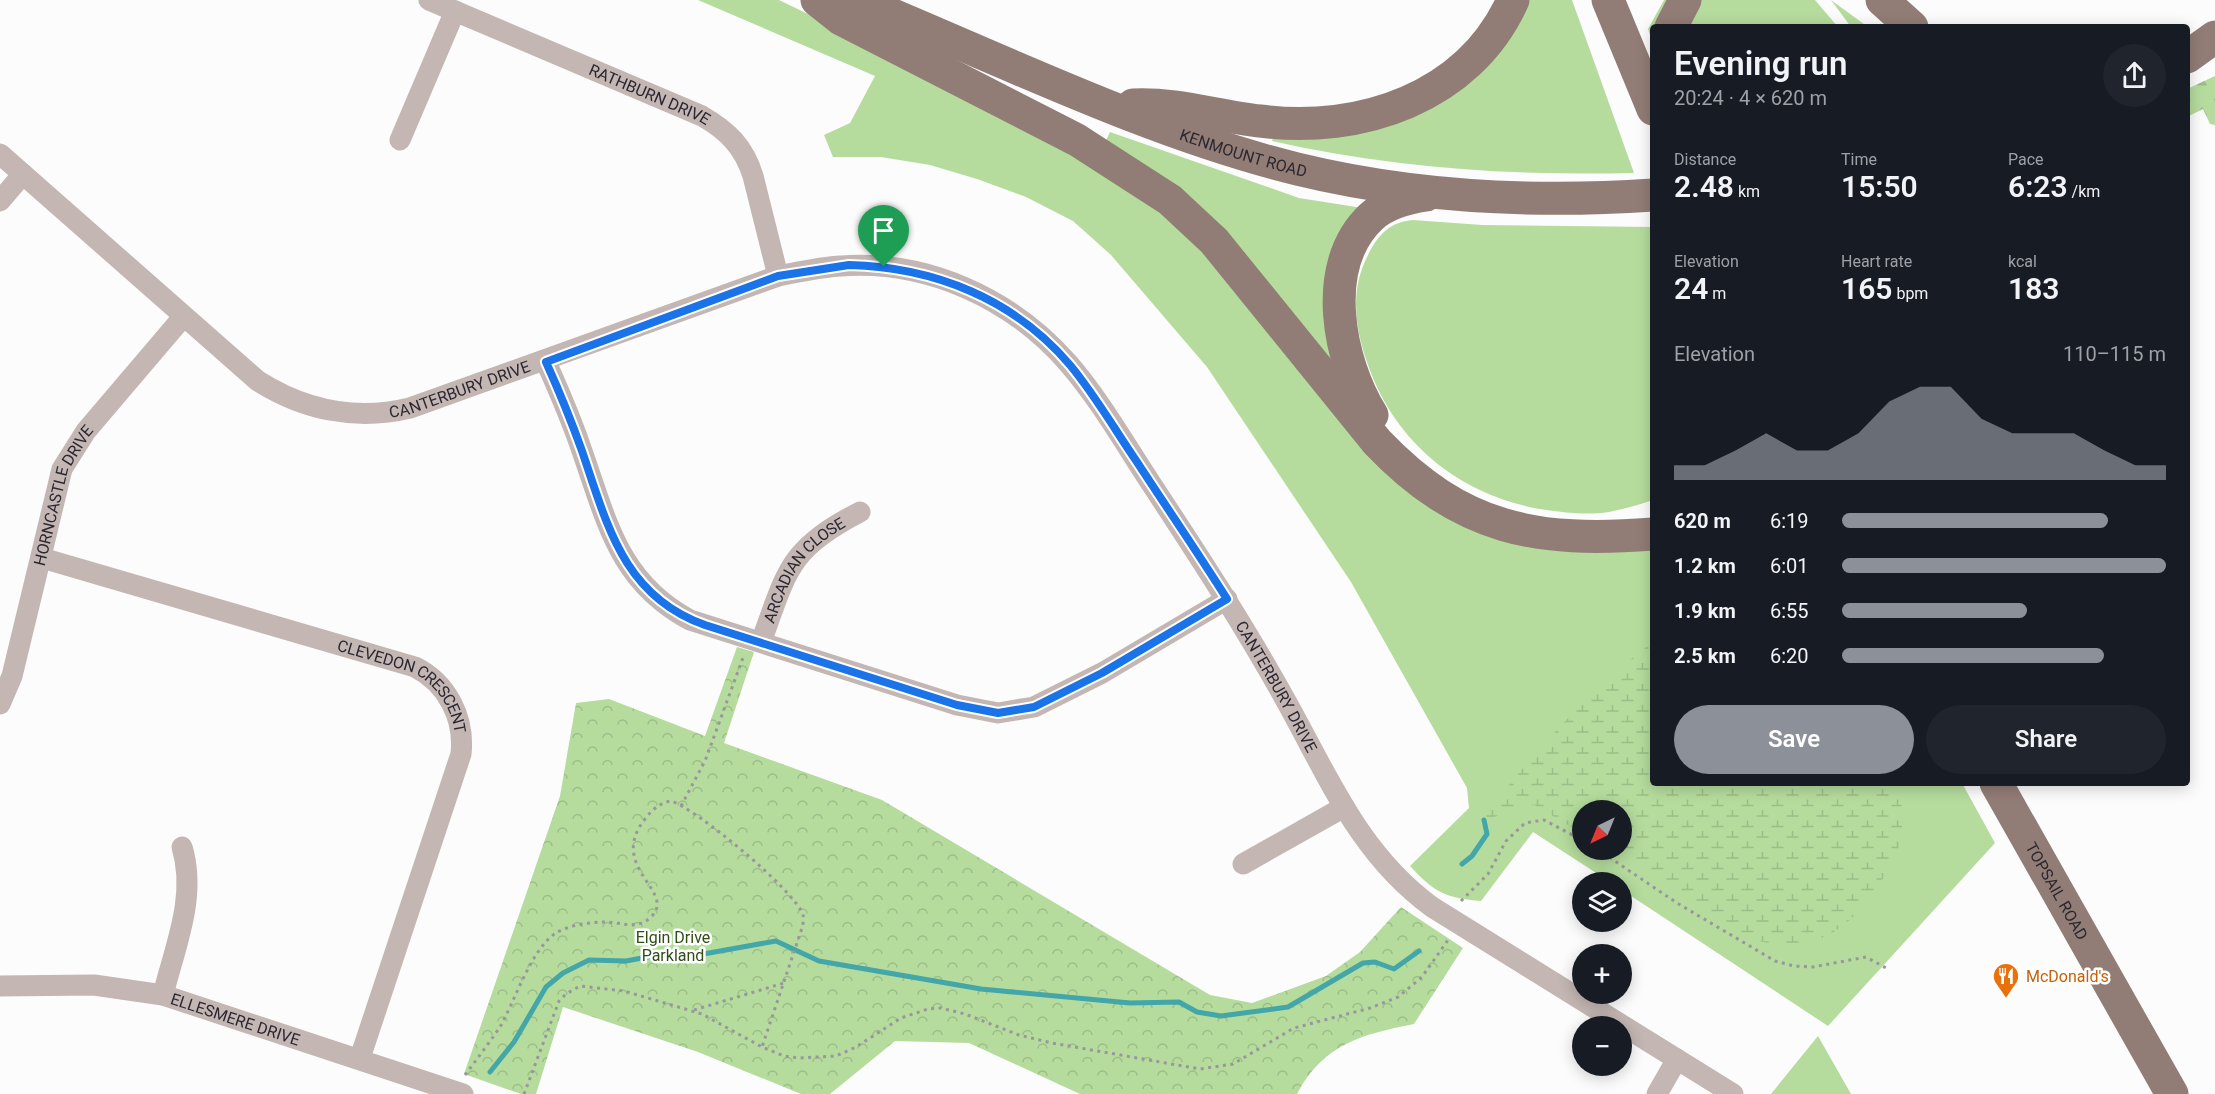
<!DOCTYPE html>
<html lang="en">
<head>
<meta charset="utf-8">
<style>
	:root { --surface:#171b24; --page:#20242c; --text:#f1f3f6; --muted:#9ea1a6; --accent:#8c9099 }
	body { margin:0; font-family:Roboto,sans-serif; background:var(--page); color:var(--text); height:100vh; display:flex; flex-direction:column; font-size:22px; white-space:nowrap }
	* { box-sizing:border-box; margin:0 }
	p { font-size:20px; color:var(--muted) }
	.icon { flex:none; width:33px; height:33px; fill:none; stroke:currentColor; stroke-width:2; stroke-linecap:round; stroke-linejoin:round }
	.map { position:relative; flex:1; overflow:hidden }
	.sheet { position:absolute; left:1650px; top:24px; width:540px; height:762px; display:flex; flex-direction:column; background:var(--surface); border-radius:6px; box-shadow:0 3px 15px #0003 }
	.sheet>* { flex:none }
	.needle { width:39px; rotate:223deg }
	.buttons { position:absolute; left:1572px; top:800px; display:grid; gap:12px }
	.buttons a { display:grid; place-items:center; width:60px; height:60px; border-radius:50%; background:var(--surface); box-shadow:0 3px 15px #0003; font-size:30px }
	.pin { position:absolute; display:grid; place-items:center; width:51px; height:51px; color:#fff; margin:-62px -26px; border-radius:50% 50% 50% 0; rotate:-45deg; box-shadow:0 0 6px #0007 }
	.pin .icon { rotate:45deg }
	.round { display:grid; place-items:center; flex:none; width:63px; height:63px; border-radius:32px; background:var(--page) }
	.summary { display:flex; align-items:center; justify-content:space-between; height:102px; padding:0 24px }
	h1 { font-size:33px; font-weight:600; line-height:45px }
	.figures { display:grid; grid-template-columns:repeat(3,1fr); gap:9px; height:102px; padding:6px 24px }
	.figures div { display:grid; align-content:center }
	.figures b { font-size:30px; font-weight:600 }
	.figures small { font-size:16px; font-weight:400 }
	.figures p { font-size:16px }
	.chart { height:168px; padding:12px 24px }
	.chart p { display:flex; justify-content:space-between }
	.chart svg { width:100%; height:108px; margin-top:6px; fill:var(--accent); opacity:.7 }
	.button { display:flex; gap:12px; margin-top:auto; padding:12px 24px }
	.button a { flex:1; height:69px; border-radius:36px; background:var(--accent); color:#fff; font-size:24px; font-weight:600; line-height:69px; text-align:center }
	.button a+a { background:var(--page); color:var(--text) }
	ul { padding:0 24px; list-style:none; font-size:20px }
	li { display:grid; grid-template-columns:96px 72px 1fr; align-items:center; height:45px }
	li i { height:15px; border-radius:8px; background:var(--accent) }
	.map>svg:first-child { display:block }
	.grass { fill:#b5dc9d; fill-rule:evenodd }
	.forest { fill:url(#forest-firs) }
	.wetland { fill:url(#wetland-marsh) }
	.park { fill:url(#park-crowns) }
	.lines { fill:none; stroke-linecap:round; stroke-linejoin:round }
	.stream { stroke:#43a6a8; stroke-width:5 }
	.path { stroke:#98979b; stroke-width:3; stroke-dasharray:3 4.5; stroke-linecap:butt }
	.street { stroke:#c3b6b3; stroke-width:21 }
	.primary { stroke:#927d76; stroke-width:33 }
	.route-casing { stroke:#fff; stroke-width:12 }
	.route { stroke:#1a73e8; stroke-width:8 }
	.labels { text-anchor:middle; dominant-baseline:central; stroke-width:5; stroke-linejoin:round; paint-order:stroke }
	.street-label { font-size:16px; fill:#2b2730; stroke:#fff }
	.park-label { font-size:16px; fill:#2f4d16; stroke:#fff }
	.food-label { font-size:16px; fill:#c56008; stroke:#fff; text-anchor:start }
</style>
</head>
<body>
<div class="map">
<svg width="2215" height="1094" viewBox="0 0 2215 1094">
	<defs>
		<pattern id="forest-firs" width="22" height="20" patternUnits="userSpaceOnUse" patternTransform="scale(1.5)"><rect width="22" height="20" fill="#b5dc9d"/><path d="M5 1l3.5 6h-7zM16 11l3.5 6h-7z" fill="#9cbd88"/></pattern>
		<pattern id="wetland-marsh" width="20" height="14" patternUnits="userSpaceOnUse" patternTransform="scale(1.5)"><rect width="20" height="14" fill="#b5dc9d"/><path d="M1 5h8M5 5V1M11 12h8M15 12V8" fill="none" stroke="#9cbd88"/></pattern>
		<pattern id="park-crowns" width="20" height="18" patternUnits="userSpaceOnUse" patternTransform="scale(1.5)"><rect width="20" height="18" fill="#b5dc9d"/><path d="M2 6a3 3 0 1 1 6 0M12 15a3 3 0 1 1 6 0" fill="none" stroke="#9cbd88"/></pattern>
	</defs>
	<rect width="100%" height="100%" fill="#fcfcfc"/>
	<!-- grass -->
	<path class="grass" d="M698,0H779L998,106L1168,208L1430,502L1653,543V783H1962L1995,843L1828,1026L1622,890V882H1610L1533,832L1481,901C1446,898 1435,893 1410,866L1469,808L1467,788L1351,582L1207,367L1111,255L1073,221L1026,197L977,179L930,165L881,157H833L824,135L850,123L875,76ZM1582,810H1622V849H1582Z
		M1505,0H1572L1634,173C1512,176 1391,168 1272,141L1277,125L1415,102Z
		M1664,0H1815L1838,27H1653V44L1648,29Z
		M1831,0L1868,27H1851Z
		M1110,132L1299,198L1369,209L1354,227L1347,387L1104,145Z
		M1413,220L1482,225L1653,227V500C1639,505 1624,509 1609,512C1588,515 1567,513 1546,510C1461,497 1394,443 1367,362C1355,327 1350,291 1367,257C1377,236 1389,222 1413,220Z
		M1818,1036L1851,1094H1771Z"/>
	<!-- forest -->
	<path class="forest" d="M2215,76V125L2210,124L2203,109L2187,117V89Z"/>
	<!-- wetland -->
	<path class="wetland" d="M1653,642V783H1899C1902,802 1904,823 1900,842C1897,857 1888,871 1880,883C1847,935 1806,958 1745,937L1608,849H1622V810H1582V833L1534,805L1505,811L1486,822L1482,817C1534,755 1587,690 1653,642Z"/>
	<!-- park -->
	<path class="park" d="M737,647L754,652L724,743L882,800L1210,995L1252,1003L1326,976L1360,952L1401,907L1463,948L1414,1024C1363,1034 1323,1044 1297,1094H1080L969,1043L895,1041L830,1094H801L698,1052L563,1007L536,1094H521L464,1074L560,796L576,703L609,699L705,736Z"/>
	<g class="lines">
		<!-- stream -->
		<path class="stream" d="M1462,864L1472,856L1487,834L1484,820
			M490,1072L514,1042L546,987L563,973L589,960L626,961L658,955H698L776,941L819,961L981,989L1130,1003L1179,1002L1197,1012L1221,1016L1288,1007L1363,963L1375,962L1394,969L1419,951"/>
		<!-- path -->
		<path class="path" d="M681,806L705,761L744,655
			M1597,849L1677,903L1775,961L1794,966L1813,967L1866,957L1888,969
			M1461,901L1488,874L1506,841L1525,823L1544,820L1582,840
			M694,1010L784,983
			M465,1075C477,1059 489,1043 500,1027C515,1001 531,949 556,933C569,925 590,922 605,922C621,922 638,931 652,916C676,891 607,867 645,819C652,810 659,803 671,801C695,808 795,890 803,915C804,919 803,924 802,928L762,1047
			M524,1094L559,1001L566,994L580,986L624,991L702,1014L762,1047L784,1056L799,1058L836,1056L856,1047L901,1018L928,1009L941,1008L965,1014L1019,1035L1052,1043L1200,1069L1233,1064L1294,1028L1370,1008L1398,997L1422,977L1448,940"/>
		<!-- street -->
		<g class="street">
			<path id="s1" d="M429,0L702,116C728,131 744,147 753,176L778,276"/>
			<path d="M400,140L455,11"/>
			<path id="s2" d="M0,154L258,381C304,410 356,421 410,408L778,276C799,272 820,267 841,266C927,260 1011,298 1068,363C1101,401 1126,446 1154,488C1202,561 1249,633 1291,710C1331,783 1362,856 1432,907L1733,1094"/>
			<path d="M0,201L23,174"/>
			<path d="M546,362C559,391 572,421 582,451C607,522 619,582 690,620L957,705L998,713L1034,707L1102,673L1227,599"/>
			<path id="s3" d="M42,558L415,667C447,683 465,718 461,754L360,1058"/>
			<path id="s4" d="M761,642C787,571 788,549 860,512"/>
			<path id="s5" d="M0,704L12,676L62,469L86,431L183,317"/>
			<path d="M1243,864L1344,807"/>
			<path id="s6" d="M0,986L94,985L163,995L463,1094"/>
			<path d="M163,995C175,946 197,897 182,847"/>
			<path d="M1657,1094L1677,1059"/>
		</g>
		<!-- primary -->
		<g class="primary">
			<path d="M817,0L841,19L1077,140L1170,200L1214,241L1377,442C1461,530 1536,543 1653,534"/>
			<path id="s7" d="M857,0C998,58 1150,133 1297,169C1412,197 1535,203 1653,195"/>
			<path d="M1608,0L1653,109"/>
			<path d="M1882,0L1912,27"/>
			<path d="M1671,27L1685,0"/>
			<path d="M2187,57L2215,37"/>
			<path d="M1133,105C1178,103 1215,116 1260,121C1360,134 1469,98 1513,0"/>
			<path d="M1372,415C1339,362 1319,266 1371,217C1386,203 1406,198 1426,195"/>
			<path id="s8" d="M1996,783L2172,1094"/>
		</g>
	</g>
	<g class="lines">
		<!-- route casing -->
		<g class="route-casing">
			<path id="route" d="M849,265C934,267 1014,299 1070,365C1095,395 1115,430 1137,462C1167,508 1198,553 1227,599L1102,673L1034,707L998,713L957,705L705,625C623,596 607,524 582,451C571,420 559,391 546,362L778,276Z"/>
		</g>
		<!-- route -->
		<use href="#route" class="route"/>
	</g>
	<!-- icons -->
	<defs>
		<g id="restaurant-pin" transform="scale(1.35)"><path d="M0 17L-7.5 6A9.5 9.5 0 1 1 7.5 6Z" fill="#e8710a" stroke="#fff"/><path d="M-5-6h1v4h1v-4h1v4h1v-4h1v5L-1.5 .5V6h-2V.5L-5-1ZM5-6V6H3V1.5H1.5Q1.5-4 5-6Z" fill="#fff"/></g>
	</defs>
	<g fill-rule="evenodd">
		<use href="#restaurant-pin" x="2006" y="976"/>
	</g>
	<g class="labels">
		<!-- street labels -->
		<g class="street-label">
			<text stroke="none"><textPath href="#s1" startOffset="240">RATHBURN DRIVE</textPath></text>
			<text stroke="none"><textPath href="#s7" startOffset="416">KENMOUNT ROAD</textPath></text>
			<text stroke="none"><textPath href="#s2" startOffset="555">CANTERBURY DRIVE</textPath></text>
			<text stroke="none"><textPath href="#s5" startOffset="219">HORNCASTLE DRIVE</textPath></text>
			<text stroke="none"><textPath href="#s4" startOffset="86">ARCADIAN CLOSE</textPath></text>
			<text stroke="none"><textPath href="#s2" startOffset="1598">CANTERBURY DRIVE</textPath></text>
			<text stroke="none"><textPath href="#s3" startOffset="390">CLEVEDON CRESCENT</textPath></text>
			<text stroke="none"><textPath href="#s8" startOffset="124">TOPSAIL ROAD</textPath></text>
			<text stroke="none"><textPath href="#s6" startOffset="240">ELLESMERE DRIVE</textPath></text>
		</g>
		<!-- park labels -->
		<g class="park-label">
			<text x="673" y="937">Elgin Drive<tspan x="673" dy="18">Parkland</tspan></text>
		</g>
		<!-- food labels -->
		<g class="food-label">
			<text x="2026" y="976">McDonald's</text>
		</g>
	</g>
</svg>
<div class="buttons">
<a><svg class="needle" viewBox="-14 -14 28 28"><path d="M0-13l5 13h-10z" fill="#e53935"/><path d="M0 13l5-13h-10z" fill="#9ea1a6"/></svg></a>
<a><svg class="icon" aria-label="layers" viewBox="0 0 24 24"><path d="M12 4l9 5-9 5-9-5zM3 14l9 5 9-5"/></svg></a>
<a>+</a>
<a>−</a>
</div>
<div class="pin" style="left:884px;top:267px;background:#1e9e55"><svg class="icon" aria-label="arrive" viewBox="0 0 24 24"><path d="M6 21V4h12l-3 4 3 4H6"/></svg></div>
<section class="sheet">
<div class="summary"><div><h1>Evening run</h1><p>20:24 · 4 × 620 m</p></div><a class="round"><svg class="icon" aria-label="share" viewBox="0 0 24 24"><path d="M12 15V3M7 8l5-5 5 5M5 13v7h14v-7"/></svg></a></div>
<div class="figures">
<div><p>Distance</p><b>2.48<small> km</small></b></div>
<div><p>Time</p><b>15:50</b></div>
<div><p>Pace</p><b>6:23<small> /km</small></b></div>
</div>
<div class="figures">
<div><p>Elevation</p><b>24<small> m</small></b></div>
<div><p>Heart rate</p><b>165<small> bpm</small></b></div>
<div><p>kcal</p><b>183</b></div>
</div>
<div class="chart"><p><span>Elevation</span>110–115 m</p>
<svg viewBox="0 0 160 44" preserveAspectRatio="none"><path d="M0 44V38L10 38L20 32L30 25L40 32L50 32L60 25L70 12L80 6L90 6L100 19L110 25L120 25L130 25L140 32L150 38L160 38V44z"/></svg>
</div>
<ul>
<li><b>620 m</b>6:19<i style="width:82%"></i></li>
<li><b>1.2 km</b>6:01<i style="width:100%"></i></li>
<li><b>1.9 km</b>6:55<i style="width:57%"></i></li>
<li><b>2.5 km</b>6:20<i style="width:81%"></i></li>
</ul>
<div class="button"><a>Save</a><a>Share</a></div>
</section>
</div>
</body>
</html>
